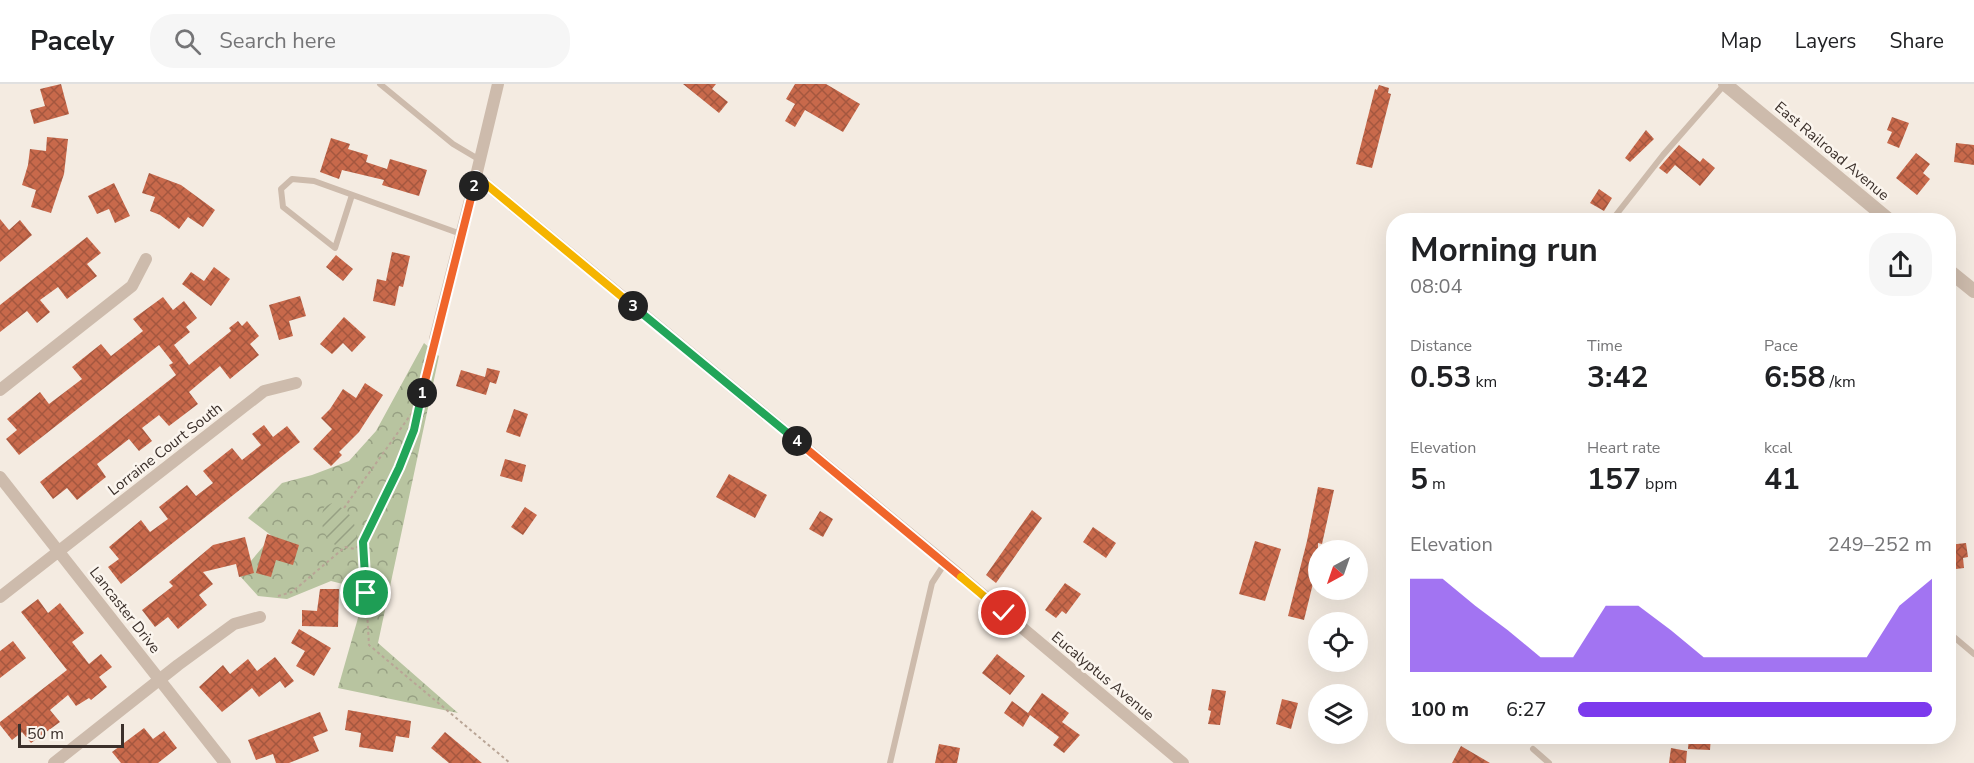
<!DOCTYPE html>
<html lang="en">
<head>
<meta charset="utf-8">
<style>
	:root { --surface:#fff; --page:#f6f6f6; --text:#202124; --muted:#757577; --line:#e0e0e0; --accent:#7c3aed }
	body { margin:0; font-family:"Nunito Sans",sans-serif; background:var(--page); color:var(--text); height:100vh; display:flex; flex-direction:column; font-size:22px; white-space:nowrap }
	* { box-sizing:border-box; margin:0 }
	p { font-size:20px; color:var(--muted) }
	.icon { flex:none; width:33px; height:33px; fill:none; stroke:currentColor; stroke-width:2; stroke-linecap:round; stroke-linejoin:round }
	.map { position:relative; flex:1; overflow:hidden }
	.drawer { position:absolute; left:1386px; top:129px; width:570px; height:531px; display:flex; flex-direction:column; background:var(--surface); border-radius:24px; box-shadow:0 6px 24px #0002 }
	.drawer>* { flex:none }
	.needle { width:39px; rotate:220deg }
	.tools { position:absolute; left:1308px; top:456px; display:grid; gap:12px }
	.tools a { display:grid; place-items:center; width:60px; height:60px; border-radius:50%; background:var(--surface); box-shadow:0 6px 24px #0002; font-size:30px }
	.scale { position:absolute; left:18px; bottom:15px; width:106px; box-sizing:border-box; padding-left:6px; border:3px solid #3b302b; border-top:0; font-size:16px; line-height:21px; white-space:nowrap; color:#3b302b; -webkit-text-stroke:4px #fbf5ee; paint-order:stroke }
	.pin { position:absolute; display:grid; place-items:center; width:51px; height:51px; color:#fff; margin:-26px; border:3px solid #fff; border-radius:50%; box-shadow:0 2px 6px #0007 }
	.km { position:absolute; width:30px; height:30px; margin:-15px; border-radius:50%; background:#222; color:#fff; font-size:16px; line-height:30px; text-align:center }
	.round { display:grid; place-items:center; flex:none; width:63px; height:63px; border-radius:24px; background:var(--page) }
	.overview { display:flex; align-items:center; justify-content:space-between; height:102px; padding:0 24px }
	h1 { font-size:33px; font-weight:700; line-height:45px }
	.stats { display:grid; grid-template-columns:repeat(3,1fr); gap:9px; height:102px; padding:6px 24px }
	.stats div { display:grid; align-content:center }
	.stats b { font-size:30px; font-weight:700 }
	.stats small { font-size:16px; font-weight:400 }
	.stats p { font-size:16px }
	.chart { height:168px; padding:12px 24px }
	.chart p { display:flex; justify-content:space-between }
	.chart svg { width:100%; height:108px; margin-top:6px; fill:var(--accent); opacity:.7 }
	ul { padding:0 24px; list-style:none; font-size:20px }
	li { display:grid; grid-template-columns:96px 72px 1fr; align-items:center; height:45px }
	li i { height:15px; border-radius:8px; background:var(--accent) }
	header { display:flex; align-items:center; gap:36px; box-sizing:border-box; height:84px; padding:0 30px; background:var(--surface); border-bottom:2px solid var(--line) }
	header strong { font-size:28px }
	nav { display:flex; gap:33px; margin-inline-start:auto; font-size:21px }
	.search { width:420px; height:54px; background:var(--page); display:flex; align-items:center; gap:15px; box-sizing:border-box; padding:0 21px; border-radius:24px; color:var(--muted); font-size:22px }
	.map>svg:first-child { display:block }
	.park { fill:url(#park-crowns) }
	.garden { fill:url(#garden-furrows) }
	.building { fill:url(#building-cross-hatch) }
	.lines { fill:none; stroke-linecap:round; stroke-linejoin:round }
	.path { stroke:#b9a596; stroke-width:2; stroke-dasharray:3 3; stroke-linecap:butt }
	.service { stroke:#cdbbac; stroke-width:6 }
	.minor { stroke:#cdbbac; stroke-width:12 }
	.tertiary { stroke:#cdbbac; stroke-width:14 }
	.split-1-casing { stroke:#fff; stroke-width:12 }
	.split-2-casing { stroke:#fff; stroke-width:12 }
	.split-3-casing { stroke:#fff; stroke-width:12 }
	.split-4-casing { stroke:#fff; stroke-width:12 }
	.split-5-casing { stroke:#fff; stroke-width:12 }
	.split-6-casing { stroke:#fff; stroke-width:12 }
	.split-1 { stroke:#22a559; stroke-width:8 }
	.split-2 { stroke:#f0652b; stroke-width:8 }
	.split-3 { stroke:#f5b400; stroke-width:8 }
	.split-4 { stroke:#22a559; stroke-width:8 }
	.split-5 { stroke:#f0652b; stroke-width:8 }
	.split-6 { stroke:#f5b400; stroke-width:8 }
	.labels { text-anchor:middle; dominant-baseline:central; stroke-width:5; stroke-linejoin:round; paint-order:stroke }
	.street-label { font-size:15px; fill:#3b302b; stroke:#fbf5ee }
</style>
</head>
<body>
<header>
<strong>Pacely</strong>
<div class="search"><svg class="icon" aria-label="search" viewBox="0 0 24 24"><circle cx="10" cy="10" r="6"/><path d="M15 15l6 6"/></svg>Search here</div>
<nav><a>Map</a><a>Layers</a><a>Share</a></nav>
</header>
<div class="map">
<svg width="1974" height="679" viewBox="0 0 1974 679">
	<defs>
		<pattern id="park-crowns" width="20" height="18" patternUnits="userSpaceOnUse" patternTransform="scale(1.5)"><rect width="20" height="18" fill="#b8c4a0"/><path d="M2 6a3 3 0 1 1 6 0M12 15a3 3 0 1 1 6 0" fill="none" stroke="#97a083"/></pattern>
		<pattern id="garden-furrows" width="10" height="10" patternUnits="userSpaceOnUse" patternTransform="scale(1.5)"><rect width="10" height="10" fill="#b8c4a0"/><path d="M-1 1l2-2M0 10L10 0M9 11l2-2" fill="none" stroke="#97a083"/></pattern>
		<pattern id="building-cross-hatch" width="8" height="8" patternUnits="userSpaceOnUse" patternTransform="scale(1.5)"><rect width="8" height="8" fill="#c8694b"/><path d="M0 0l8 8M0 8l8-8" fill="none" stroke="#a4573f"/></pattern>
	</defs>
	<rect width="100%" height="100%" fill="#f4ebe1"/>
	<!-- park -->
	<path class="park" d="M424,259L439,272L378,559L458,629L338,604L366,506L331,497L287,515L258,512L239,491L272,452L248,434L282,399L312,391L349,377L376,347Z"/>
	<!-- garden -->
	<path class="garden" d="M332,419C353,428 355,437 357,458L347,467C327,460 317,443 324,423Z"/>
	<!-- building -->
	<path class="building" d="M61,0L69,30L34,40L30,26L45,22L40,5Z
		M683,0H716L712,5L728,18L719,29Z
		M795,0H826L860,20L843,48L805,26L795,43L785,37L795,20L786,15Z
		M1379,1L1389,4L1388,9L1391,10L1372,84L1356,80L1375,5L1377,6Z
		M1892,33L1909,39L1899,64L1887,59L1892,48L1887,46Z
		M1646,46L1654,55L1630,78L1625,74Z
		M47,53L68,55L64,90L51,129L31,123L36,106L22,101L28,81L30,65L46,67Z
		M331,54L350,60L348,65L368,71L366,78L387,85L390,75L427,86L419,112L382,101L384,96L342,86L339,95L320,88Z
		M1956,59L1974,61V81L1954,78Z
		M1679,61L1700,78L1703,74L1715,84L1700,102L1675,81L1667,90L1659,84Z
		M1916,69L1930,80L1923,89L1930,95L1917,111L1896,94Z
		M149,89L181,101L215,126L203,143L188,133L179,145L160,131L150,127L155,113L142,109Z
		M114,99L130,132L115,139L109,125L97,130L88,112Z
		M1599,105L1612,114L1604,127L1590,119Z
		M0,135L9,146L20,136L32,151L0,178Z
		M87,153L101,169L87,180L97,192L67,215L58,203L40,216L50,228L37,239L27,227L0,248V221Z
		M392,168L410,172L403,203L399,202L395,222L373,217L377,195L386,197Z
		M336,171L353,185L343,197L326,183Z
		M214,183L230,195L211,222L182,200L191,188L204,197Z
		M300,212L306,232L289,237L293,252L279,256L269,221Z
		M163,213L173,226L184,217L197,234L186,243L190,248L174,261L189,281L231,247L229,244L238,237L242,242L247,237L259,252L250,260L259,271L230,295L220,282L202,297L189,308L198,320L169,342L159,331L142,344L152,357L139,367L129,355L97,380L106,393L77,416L67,404L53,415L40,398L176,291L169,281L173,279L159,261L19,371L6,355L17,346L7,335L40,308L49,320L82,295L72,283L101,260L111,272L143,247L133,235Z
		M344,233L366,253L352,268L343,259L332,270L320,260Z
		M487,284L500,287L496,300L490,298L486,311L456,302L461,286L485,293Z
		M365,299L383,311L359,348L339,368L342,371L331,382L313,365L332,345L321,334L330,325L343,305L356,314Z
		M514,325L528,330L520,353L506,348Z
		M264,341L273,353L287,342L300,358L121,500L108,483L119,475L109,463L141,436L150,448L168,435L159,423L187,401L196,412L213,399L203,387L232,364L242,376L261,361L252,350Z
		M505,375L526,381L522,398L500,392Z
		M729,390L767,411L755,434L716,413Z
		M1318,403L1334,406L1322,460L1318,459V479L1304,536L1288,532L1307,457Z
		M525,423L537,431L523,451L511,443Z
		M1032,426L1042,434L996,499L986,491Z
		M820,427L833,435L823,453L809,445Z
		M1093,443L1116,459L1106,474L1083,458Z
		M267,450L299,461L293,481L276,476L271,493L256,489Z
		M245,453L254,489L239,493L236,480L203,488L213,500L199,511L207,521L178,545L168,533L155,543L142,526L173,502L169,498L213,461Z
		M1255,457L1281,465L1265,517L1239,510Z
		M1966,459L1968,473L1963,474L1964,484L1948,486V461Z
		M1065,499L1081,510L1066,530L1062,527L1056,534L1045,526Z
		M320,505H339L338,543L302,542V526L317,527Z
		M38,515L48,529L60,519L84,549L72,558L89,580L101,570L112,583L99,593L107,603L91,616L89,614L76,622L68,611L50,626L60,638L31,659L22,648L12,656L0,641V638L67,586L21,528Z
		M299,545L331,564L314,592L296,582L305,567L291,559Z
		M13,557L26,574L0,594V567Z
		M997,570L1025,592L1010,611L982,589Z
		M275,573L294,597L285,604L280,597L259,613L252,604L222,628L199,603L223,581L230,590L248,575L257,587Z
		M1212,605L1226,607L1220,641L1208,640L1211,627L1208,626Z
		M1042,609L1069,629L1062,638L1080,651L1064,669L1053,661L1059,653L1030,631L1023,643L1004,629L1012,617L1028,629Z
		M1282,615L1298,619L1291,645L1276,640Z
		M348,626L411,637L409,654L396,652L393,668L359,663L361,649L345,646Z
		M320,628L328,647L313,653L319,667L289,679H276L273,670L256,676L248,656Z
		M144,644L153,655L164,647L177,664L158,679H121L112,668Z
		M445,648L482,679H449L431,664Z
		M1689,652H1711L1710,666L1688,665Z
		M939,660L960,664L957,679H935Z
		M1461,662L1490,679H1452Z
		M1671,664L1687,667L1686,679H1669Z"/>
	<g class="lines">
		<!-- path -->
		<path class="path" d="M344,424L419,319
			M363,458L369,561L510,679
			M278,512L292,508L345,463L355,465L363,458L399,384L414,346L432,266"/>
		<!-- service -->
		<path class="service" d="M380,0L453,60L480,76
			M352,111L335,164L283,123L281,105L292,95L314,97L461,150
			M1612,136L1663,71L1725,0
			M1948,548L1974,570
			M1533,665L1549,679
			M890,679L932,499L945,479"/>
		<!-- minor -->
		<path class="minor" d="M476,92L945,479L1183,679
			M435,255L476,92L498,0
			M0,306L132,202L146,175
			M0,393L225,679
			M0,513L264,307L296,299
			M54,679L178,581L234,540L260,533"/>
		<!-- tertiary -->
		<path class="tertiary" d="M1725,0L1889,136
			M1948,186L1974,207"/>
	</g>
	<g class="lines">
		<!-- split-1 casing -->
		<g class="split-1-casing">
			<path id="split-1" d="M366,509L363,458L399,384L414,346L422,309"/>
		</g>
		<!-- split-2 casing -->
		<g class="split-2-casing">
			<path id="split-2" d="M422,309L474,102"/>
		</g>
		<!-- split-3 casing -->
		<g class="split-3-casing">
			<path id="split-3" d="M474,102L476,92L633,222"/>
		</g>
		<!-- split-4 casing -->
		<g class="split-4-casing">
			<path id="split-4" d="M633,222L797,357"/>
		</g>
		<!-- split-5 casing -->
		<g class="split-5-casing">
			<path id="split-5" d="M797,357L961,493"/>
		</g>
		<!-- split-6 casing -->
		<g class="split-6-casing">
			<path id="split-6" d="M961,493L1004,529"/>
		</g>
		<!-- split-1 -->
		<use href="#split-1" class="split-1"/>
		<!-- split-2 -->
		<use href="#split-2" class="split-2"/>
		<!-- split-3 -->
		<use href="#split-3" class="split-3"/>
		<!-- split-4 -->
		<use href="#split-4" class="split-4"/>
		<!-- split-5 -->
		<use href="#split-5" class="split-5"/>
		<!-- split-6 -->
		<use href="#split-6" class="split-6"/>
	</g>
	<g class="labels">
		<!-- street labels -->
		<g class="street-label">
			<text transform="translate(1832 67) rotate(40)">East Railroad Avenue</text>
			<text transform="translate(165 365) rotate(-38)">Lorraine Court South</text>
			<text transform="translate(125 526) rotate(52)">Lancaster Drive</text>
			<text transform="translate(1103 592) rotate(40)">Eucalyptus Avenue</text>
		</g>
	</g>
</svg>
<div class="tools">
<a><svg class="needle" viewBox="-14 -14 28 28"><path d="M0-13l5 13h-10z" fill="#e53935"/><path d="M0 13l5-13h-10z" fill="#757577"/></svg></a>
<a><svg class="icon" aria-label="locate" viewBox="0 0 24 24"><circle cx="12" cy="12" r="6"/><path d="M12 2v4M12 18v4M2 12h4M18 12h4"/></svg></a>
<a><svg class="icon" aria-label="layers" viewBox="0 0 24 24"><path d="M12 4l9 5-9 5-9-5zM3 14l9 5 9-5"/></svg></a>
</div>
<div class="scale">50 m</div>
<div class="pin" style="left:366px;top:509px;background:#1e9e55"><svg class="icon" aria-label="arrive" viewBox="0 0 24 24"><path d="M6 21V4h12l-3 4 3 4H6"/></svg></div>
<div class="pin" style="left:1004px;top:529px;background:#d93025"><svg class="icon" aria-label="check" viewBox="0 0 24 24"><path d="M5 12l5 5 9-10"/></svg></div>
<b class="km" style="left:422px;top:309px">1</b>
<b class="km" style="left:474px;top:102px">2</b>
<b class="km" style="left:633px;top:222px">3</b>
<b class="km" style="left:797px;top:357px">4</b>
<section class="drawer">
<div class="overview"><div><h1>Morning run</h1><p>08:04</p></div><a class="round"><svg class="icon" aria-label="share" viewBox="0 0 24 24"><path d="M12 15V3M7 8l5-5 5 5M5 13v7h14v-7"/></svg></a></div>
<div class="stats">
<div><p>Distance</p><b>0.53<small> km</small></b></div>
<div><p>Time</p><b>3:42</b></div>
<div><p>Pace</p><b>6:58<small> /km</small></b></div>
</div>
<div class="stats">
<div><p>Elevation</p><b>5<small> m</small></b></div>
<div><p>Heart rate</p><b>157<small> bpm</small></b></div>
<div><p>kcal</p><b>41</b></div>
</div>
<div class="chart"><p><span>Elevation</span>249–252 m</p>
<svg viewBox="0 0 160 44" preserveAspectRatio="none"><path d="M0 44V6L10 6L20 17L30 27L40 38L50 38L60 17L70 17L80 27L90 38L100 38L110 38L120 38L130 38L140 38L150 17L160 6V44z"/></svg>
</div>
<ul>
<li><b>100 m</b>6:27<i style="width:100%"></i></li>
</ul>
</section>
</div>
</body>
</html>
